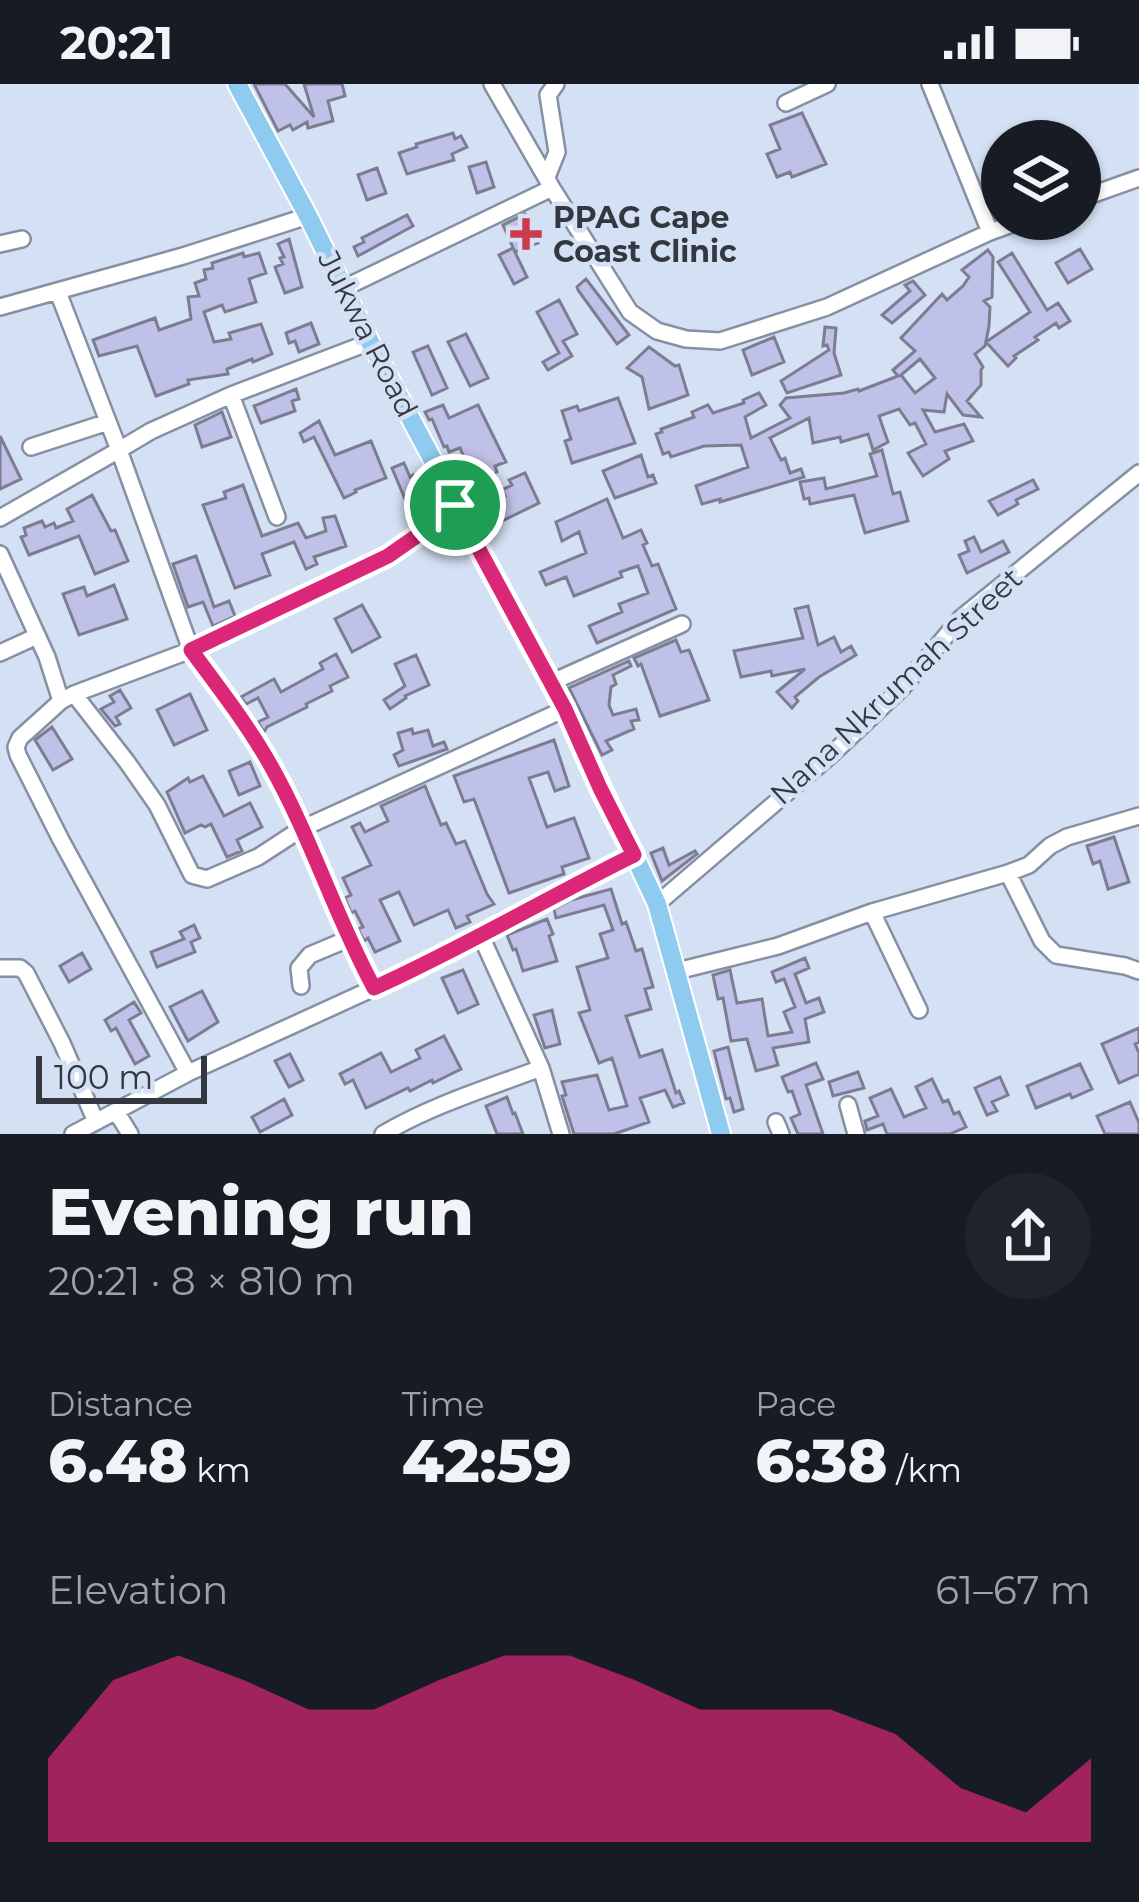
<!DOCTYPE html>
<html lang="en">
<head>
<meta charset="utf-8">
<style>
	:root { --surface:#171b24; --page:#20242c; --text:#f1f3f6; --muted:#9ea1a6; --accent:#db2777 }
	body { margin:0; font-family:Montserrat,sans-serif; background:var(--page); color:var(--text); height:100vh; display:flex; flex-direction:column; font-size:45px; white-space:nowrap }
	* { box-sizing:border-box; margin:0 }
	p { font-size:39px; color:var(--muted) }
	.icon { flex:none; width:66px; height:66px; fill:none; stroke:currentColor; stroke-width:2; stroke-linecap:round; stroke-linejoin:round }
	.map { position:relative; height:1050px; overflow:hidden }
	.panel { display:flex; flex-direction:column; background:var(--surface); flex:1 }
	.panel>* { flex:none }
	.fabs { position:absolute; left:981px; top:36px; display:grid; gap:24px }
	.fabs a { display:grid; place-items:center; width:120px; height:120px; border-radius:50%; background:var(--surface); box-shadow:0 3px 9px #0004; font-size:60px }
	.scale { position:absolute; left:36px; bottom:30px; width:171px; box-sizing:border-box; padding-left:12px; border:6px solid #333840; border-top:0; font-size:33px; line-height:42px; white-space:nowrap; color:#333840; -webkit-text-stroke:9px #d4e0f4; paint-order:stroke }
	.pin { position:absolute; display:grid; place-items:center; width:102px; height:102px; color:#fff; margin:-51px; border:6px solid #fff; border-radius:50%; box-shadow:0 3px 12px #0007 }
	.round { display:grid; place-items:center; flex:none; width:126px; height:126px; border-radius:63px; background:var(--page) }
	.summary { display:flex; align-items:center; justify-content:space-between; height:204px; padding:0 48px }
	h1 { font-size:66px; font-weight:800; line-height:90px }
	.metrics { display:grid; grid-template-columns:repeat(3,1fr); gap:18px; height:204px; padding:12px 48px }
	.metrics div { display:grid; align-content:center }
	.metrics b { font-size:60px; font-weight:800 }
	.metrics small { font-size:33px; font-weight:400 }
	.metrics p { font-size:33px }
	.chart { height:336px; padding:24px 48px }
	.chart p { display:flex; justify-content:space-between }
	.chart svg { width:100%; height:216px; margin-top:12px; fill:var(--accent); opacity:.7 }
	.status { display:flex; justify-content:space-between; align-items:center; height:84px; padding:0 60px; background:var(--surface); direction:ltr }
	.status svg { height:33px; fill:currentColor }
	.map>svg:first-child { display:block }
	.building { fill:#c0c1e8; stroke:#7d7d91; stroke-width:3; fill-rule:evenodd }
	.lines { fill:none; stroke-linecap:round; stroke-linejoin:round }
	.minor-casing { stroke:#8590a2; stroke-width:20 }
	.major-casing { stroke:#fff; stroke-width:22 }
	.minor { stroke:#fff; stroke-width:15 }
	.major { stroke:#8fcbef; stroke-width:18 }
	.route-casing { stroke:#fff; stroke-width:24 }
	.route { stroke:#db2777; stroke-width:15 }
	.poi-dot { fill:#cb3b50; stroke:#d4e0f4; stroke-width:4.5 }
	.labels { text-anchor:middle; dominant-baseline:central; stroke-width:9; stroke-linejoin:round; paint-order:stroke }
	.poi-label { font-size:30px; font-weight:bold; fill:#333840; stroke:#d4e0f4; text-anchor:start }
	.street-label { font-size:30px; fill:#333840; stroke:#d4e0f4 }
</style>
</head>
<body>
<div class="status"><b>20:21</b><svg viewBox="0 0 49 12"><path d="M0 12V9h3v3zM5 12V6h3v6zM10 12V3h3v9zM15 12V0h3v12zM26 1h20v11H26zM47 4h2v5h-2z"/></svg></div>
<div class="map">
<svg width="1139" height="1050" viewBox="0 0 1139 1050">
	<rect width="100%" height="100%" fill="#d4e0f4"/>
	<!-- building -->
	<path class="building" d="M254,0H285L314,33L304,0H342L345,12L328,17L333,37L308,44L307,38L293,46L290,41L278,47Z
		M802,29L826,80L792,93L790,88L777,93L767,70L780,65L770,41Z
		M453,49L455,55L461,52L467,63L452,70L454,76L407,90L399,69L417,63L416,60Z
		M486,78L494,103L477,109L469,83Z
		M377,84L386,109L367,116L358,91Z
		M525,130L538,159L515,168L503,141Z
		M407,131L413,142L358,172L354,163L364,158L362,154Z
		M289,155L302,203L285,209L275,183L283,180L280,174L284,173L278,160Z
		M513,164L527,193L514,200L499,171Z
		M1080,165L1092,185L1068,199L1056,179Z
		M988,166L993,173L992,213L984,217L990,223L989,242L985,262L975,270L983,283L981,286V301L967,317L981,333L963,331L947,310L944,328L923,326L935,348L964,340L973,357L945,367L949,375L923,392L908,369L926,360L915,339L910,341L899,325L879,332L888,358L873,366L868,350L841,358L840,353L813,359L809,334L770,354L781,376L785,374L790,389L801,385L804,393L720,418V415L702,420L696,402L748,383L741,361L704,362L671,373L669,368L663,370L656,350L662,348L661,345L694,333L692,328L708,321L713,329L744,319L743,316L759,309L766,321L745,333L751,354L790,334L780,321L786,314L844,309L858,305L859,307L898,292L893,286L915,267L901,254L942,210L947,216L963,202L969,193L962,186ZM920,275L935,294L915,309L901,291Z
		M243,169L244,173L259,169L266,189L249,195L256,218L225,228L222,221L204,228L214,258L231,255L229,249L261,240L272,270L253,278L252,275L227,285L228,290L188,296L189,300L156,312L137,262L99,272L93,256L155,234L159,246L191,235L188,213L199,212L195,199L206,195L204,186L213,184L212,179Z
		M1012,169L1047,226L1058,219L1070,237L1059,244L1056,239L1035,253L1038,256L1014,272L1016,274L1008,282L986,258L1030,228L998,178Z
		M586,195L629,251L617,260L578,206L577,203Z
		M913,197L925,211L892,239L882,231L910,207L905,201Z
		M559,216L577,250L563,257L572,272L548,286L543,278L559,269L537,228Z
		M311,239L319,260L299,268L295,257L289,259L286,249Z
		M825,243L836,244L834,269L841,291L787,309L781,297L829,266L827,261L823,262Z
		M466,250L488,294L470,302L448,258Z
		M774,253L784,278L752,291L743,266Z
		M428,262L447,304L432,311L413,268Z
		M649,263L675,282L679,281L688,311L649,325L642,293L627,284Z
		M296,305L299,315L292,317L295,327L261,339L254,322Z
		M618,314L635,359L572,379L565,357L571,355L562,327L577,322L579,327Z
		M443,321L449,334L478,321L506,378L495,382L497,388L488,392L491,399L477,405L460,364L449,368L447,362L444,363L432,335L429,336L425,328Z
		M222,328L231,353L202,363L195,341Z
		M319,337L335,371L371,357L386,394L355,406L356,408L344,414L314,353L304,358L300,349Z
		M0,352L21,395L0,405Z
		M882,366L893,410L900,408L908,437L865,449L854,411L810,420L809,414L804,415L800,398L824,394L826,405L877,392L870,370Z
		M641,371L648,393L653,391L656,399L615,414L603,387Z
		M404,379L410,393L413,391L424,421L410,427L392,384Z
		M525,389L539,419L498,439L489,419L505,412L502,406L512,401L509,396Z
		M1033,396L1038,405L1016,416L1018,420L998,431L989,417Z
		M243,401L262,452L298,439L306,454L326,447L323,434L335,432L346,462L314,473L317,480L306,485L294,458L262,470L270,491L235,504L203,421L226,414L224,408Z
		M92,411L111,447L115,446L128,477L95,490L79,452L29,471L21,453L26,451L24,444L42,437L45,443L54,439L56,444L73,437L67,425Z
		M607,415L623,454L641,446L647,459L643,461L652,482L658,480L676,525L597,559L589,542L622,528L619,520L648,509L638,482L620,488L622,493L574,512L566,493L546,501L540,488L586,469L579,448L562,457L556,438Z
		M974,453L981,468L1003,457L1009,468L967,489L959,471L969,467L965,457Z
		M196,472L214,523L229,517L235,532L213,542L203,518L188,523L173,480Z
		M114,501L127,535L79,551L63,510L84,503L87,512Z
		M362,521L380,553L352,568L335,535Z
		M808,522L818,561L834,553L841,568L851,562L856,571L819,593L795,613L798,617L792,624L777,608L805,585L772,592L771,587L741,593L734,567L803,554L795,525Z
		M676,556L681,568L689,566L709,616L660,632L641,580L638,582L634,574Z
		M336,570L348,593L330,602L332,607L306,620L307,623L267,643L264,648L258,638L268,633L258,614L246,620L241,613L274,595L281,608L323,585L320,579Z
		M416,571L429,601L405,612L406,614L390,625L384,616L405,602L395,580Z
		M629,577L631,582L613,591L616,600L611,603L609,621L613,631L636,625L639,636L631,637L634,645L606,657L612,666L602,671L569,604Z
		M120,606L131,624L116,633L120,640L115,642L101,625L114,618L110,612Z
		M190,610L207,646L174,661L157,626Z
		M52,643L72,675L53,686L35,656Z
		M412,645L413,650L428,646L433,662L444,658L447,665L399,682L394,671L403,666L398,649Z
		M554,656L569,702L555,707L548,688L529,694L547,743L574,734L589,774L562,783L564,790L509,809L474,715L464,718L454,692Z
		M250,678L260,702L239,711L229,687Z
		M203,692L224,732L250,719L262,743L237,756L242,767L227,773L211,740L205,743L201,741L185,749L167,708L188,694L190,698Z
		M425,702L441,741L446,739L456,760L465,757L487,810L494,820L467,832L470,838L456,844L448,826L414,841L399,808L380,816L400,857L375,868L368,854L364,857L358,845L363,843L355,827L351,829L345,814L351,811L343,794L371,781L352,743L360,739L365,748L388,737L381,722Z
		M1114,753L1129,798L1108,805L1100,777L1093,780L1087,762Z
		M663,764L669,781L695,767L697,770L662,797L651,769Z
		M611,805L622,840L626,838L636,867L642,865L653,903L645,905L651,925L626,932L640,973L662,966L676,1009L679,1007L684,1019L673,1023L665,1006L640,1014L649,1038L614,1050H574L562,1012L566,1011L562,998L597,991L609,1026L627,1022L612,974L599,979L579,929L590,926L577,883L608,874L600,850L613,846L604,821L556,834L554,825L571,816Z
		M547,835L553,850L549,852L557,877L523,887L516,865L513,866L507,851Z
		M194,841L200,854L191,858L195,868L157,883L151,868L184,855L180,848Z
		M82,869L91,885L69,898L60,882Z
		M805,874L809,884L795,890L806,919L819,914L824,928L805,935L809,958L773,964L778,981L756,987L747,955L731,957L723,914L718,915L713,891L730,886L737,919L762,915L768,952L792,948L784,928L795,923L784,895L776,898L772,888Z
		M463,886L478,920L458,929L442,894Z
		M202,907L218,938L188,957L170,923Z
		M134,918L141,929L129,936L149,972L135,980L116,944L111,947L105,936Z
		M552,926L560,960L545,964L534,931Z
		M1139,944V958L1135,960L1139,969V990L1119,999L1102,960Z
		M444,952L461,985L433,999L432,996L410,1007L408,1004L366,1024L353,996L345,1000L340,990L381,969L391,988L420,974L416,966Z
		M728,963L743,1025L734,1028L730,1014L726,1015L714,967Z
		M290,970L303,996L289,1003L275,977Z
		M816,979L823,995L806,1001L823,1050H798L791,1034L800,1030L792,1007L788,1008L782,993Z
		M1080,980L1092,1005L1072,1014L1070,1010L1036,1024L1027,1002Z
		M858,988L864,1004L833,1012L829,998Z
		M1000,993L1008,1011L992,1018L997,1027L987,1031L975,1004Z
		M932,995L943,1018L948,1016L954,1030L959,1028L966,1043L950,1050H887L883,1040L867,1046L865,1037L878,1032L870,1014L891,1005L904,1033L926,1024L916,1003Z
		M507,1013L513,1030L515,1029L523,1050H497L486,1022Z
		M284,1015L292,1031L260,1048L252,1033Z
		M1130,1018L1139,1039V1050H1105L1097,1032Z"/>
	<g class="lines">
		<!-- minor casing -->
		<g class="minor-casing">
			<path id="minor" d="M492,0L552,104L630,228L657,247L686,255L720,257L827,223L990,148L1026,135
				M930,0L990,148
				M786,19L827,0
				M547,93L557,68L548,11L556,0
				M1080,115L1139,94
				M0,160L22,155
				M344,204L552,104
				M0,223L183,172L308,132
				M370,258L231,311L151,347L119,366L191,566L388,472L421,449L455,420
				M231,311L277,433
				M31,363L108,338
				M0,434L119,366L58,208
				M0,470L47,573L61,617
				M0,569L37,552
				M550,599L682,540
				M74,610L127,678L157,721L192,791L207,795L258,773L301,745L565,625
				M1008,789L1042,857L1056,871L1125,882L1139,887
				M657,820L831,671L902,604L961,534L1139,389
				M872,828L919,926
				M480,850L541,984L561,1050
				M0,884H20L26,889L62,959L96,1038
				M677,887L778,862L872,828L1008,789L1029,781L1050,762L1067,753L1139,732
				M301,902L299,884L310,871L348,855
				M188,989L61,756L18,671L16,663L20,654L61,617L74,610L191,566C219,604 248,641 271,682C311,753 335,832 374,904
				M848,1021L856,1050
				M117,1029L130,1050
				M776,1038L781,1050
				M73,1050L188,989L433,877L512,833L634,771
				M383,1050C432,1021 488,1004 541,984"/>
		</g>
		<!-- major casing -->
		<g class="major-casing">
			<path id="major" d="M237,0L308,132L370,258L565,625L634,771L657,820L721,1050"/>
		</g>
		<!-- minor -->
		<use href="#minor" class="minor"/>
		<!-- major -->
		<use href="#major" class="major"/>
	</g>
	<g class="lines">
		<!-- route casing -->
		<g class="route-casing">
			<path id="route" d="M455,421L565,625L600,704L634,771C547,814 463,864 374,904C335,832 311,753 271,682C248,641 219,604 191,566L388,472L421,449Z"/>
		</g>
		<!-- route -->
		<use href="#route" class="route"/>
	</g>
	<!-- markers -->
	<path class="poi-dot" d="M520 132h12v12h12v12h-12v12h-12v-12h-12v-12h12z"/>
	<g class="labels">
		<!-- poi labels -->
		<g class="poi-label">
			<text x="553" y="133">PPAG Cape<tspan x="553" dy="34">Coast Clinic</tspan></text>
		</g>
		<!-- street labels -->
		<g class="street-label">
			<text transform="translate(368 250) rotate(63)">Jukwa Road</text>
			<text transform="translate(896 602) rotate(-43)">Nana Nkrumah Street</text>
		</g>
	</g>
</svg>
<div class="fabs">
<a><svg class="icon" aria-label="layers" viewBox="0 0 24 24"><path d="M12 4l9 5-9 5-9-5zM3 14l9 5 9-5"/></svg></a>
</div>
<div class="scale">100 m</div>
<div class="pin" style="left:455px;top:421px;background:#1e9e55"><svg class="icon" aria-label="arrive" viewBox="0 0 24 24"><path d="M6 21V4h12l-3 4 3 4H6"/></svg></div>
</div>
<section class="panel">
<div class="summary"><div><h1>Evening run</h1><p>20:21 · 8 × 810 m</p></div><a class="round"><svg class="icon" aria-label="share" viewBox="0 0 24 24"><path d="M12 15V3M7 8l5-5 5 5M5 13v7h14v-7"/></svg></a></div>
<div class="metrics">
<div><p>Distance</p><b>6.48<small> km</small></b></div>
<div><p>Time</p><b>42:59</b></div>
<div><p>Pace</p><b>6:38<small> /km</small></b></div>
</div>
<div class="chart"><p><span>Elevation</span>61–67 m</p>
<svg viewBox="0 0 160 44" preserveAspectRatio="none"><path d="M0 44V27L10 11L20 6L30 11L40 17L50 17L60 11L70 6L80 6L90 11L100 17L110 17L120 17L130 22L140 33L150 38L160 27V44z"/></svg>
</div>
</section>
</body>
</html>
